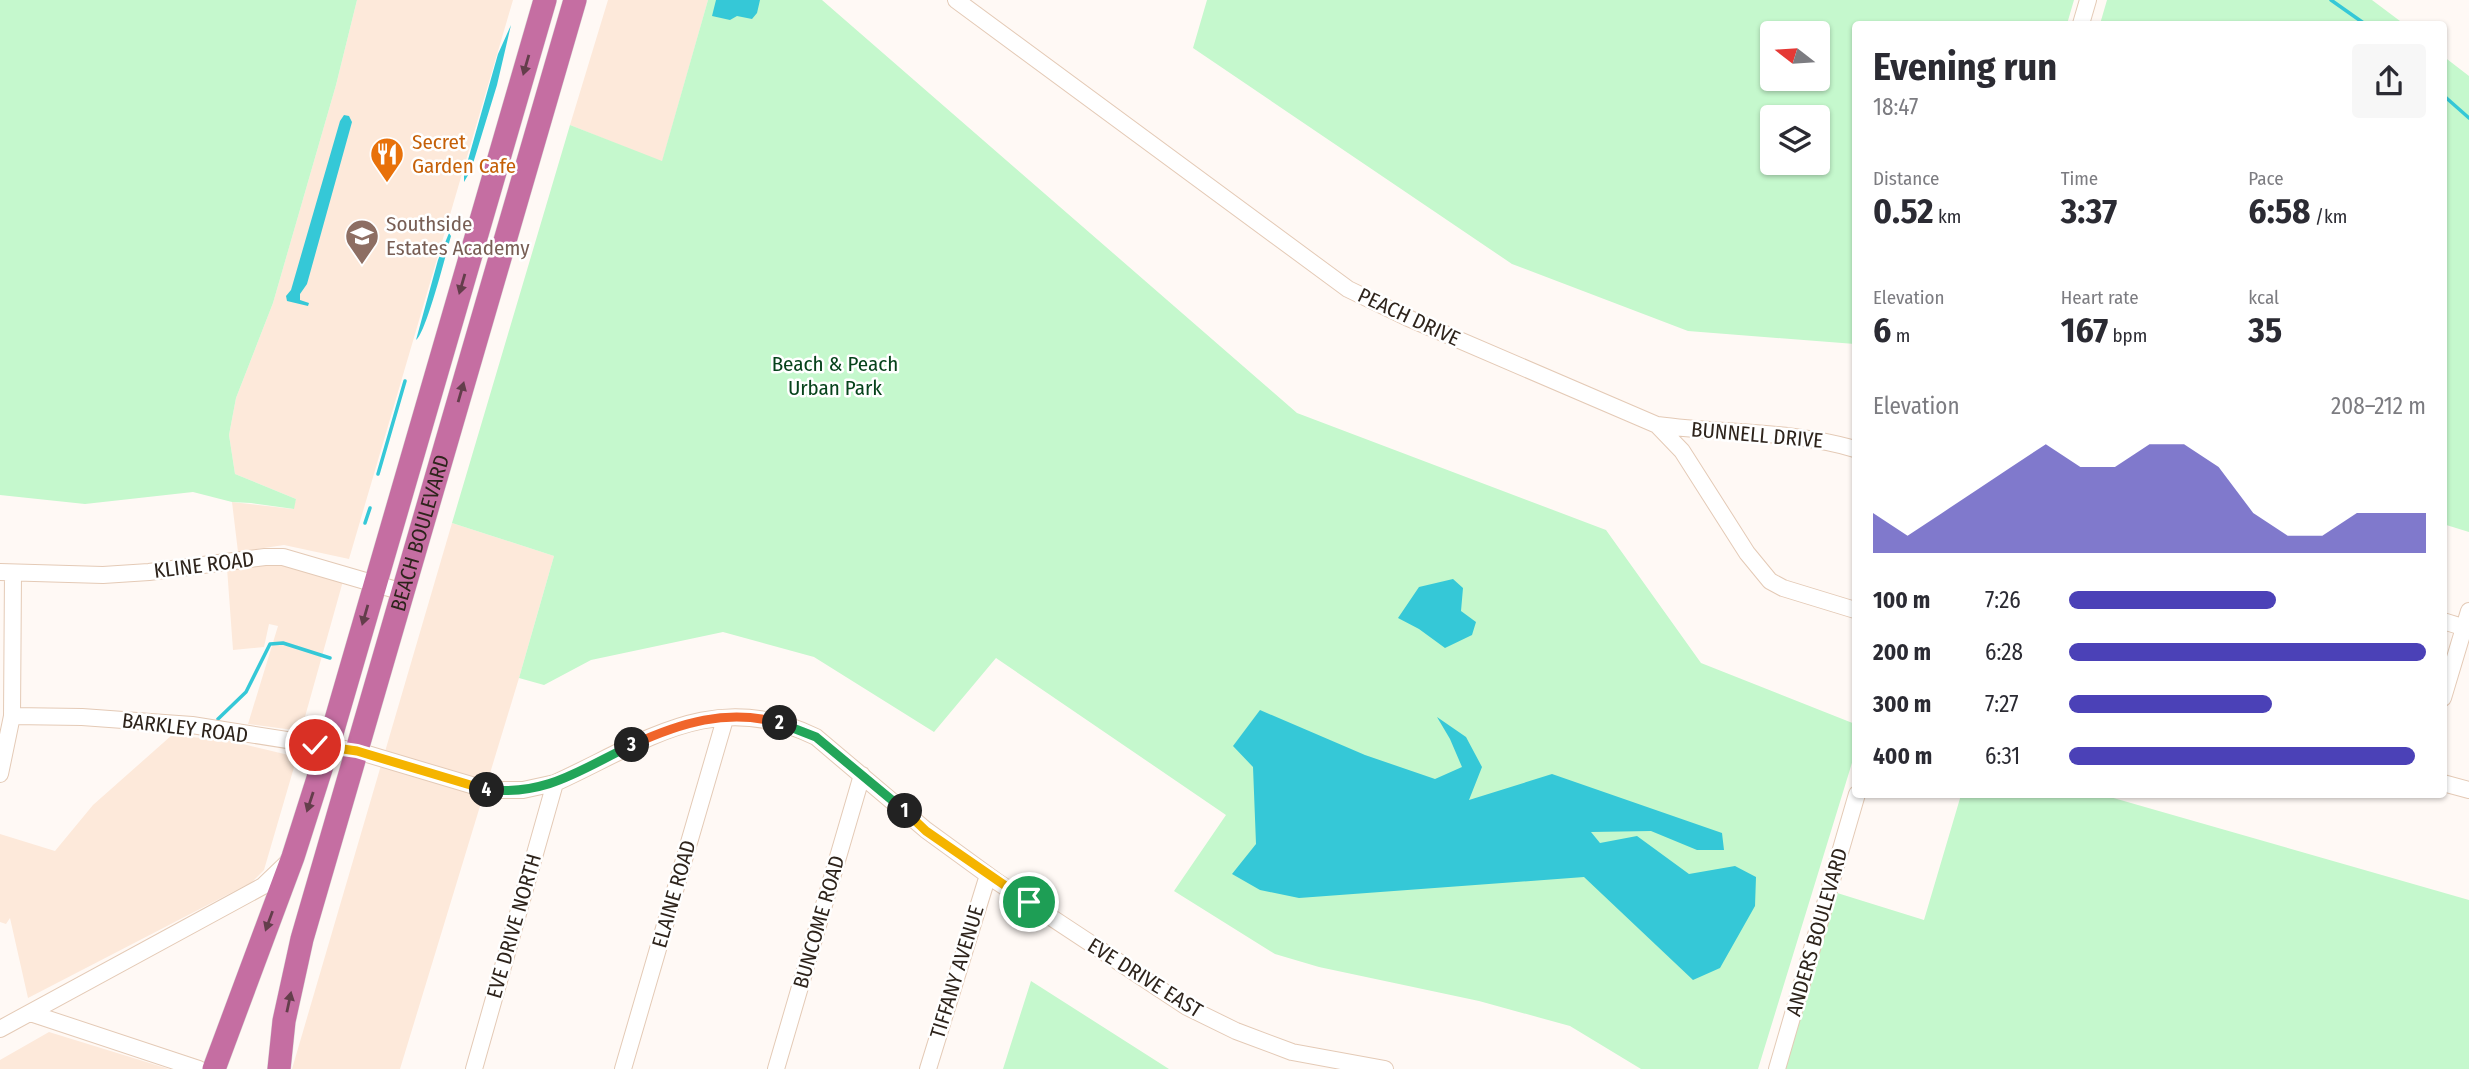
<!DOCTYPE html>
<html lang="en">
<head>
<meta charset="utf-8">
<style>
	:root { --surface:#fff; --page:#f7f7f7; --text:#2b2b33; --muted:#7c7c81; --accent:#4b41b7 }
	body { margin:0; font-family:"Fira Sans Condensed",sans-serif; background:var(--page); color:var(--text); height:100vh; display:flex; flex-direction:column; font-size:26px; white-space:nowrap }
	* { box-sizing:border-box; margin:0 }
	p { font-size:23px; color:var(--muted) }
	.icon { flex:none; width:38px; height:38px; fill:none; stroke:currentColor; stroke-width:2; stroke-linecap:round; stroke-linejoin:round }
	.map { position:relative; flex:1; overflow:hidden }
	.drawer { position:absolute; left:1852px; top:21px; width:595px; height:777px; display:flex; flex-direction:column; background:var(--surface); border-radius:7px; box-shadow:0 2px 5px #0004 }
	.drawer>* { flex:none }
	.needle { width:46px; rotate:287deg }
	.tools { position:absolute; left:1760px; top:21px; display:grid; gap:14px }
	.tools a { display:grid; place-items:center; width:70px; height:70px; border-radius:7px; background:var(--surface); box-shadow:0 2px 5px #0004; font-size:35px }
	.pin { position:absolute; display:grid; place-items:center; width:60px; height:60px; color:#fff; margin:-30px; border:4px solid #fff; border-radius:50%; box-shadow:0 2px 7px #0007 }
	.km { position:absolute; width:35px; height:35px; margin:-18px; border-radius:50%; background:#222; color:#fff; font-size:19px; line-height:35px; text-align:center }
	.round { display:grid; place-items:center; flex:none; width:74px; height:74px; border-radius:7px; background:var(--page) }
	.head { display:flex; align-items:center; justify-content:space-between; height:119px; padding:0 21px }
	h1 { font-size:38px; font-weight:700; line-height:52px }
	.metrics { display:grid; grid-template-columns:repeat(3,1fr); gap:10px; height:119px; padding:7px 21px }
	.metrics div { display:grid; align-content:center }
	.metrics b { font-size:35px; font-weight:700 }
	.metrics small { font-size:19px; font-weight:400 }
	.metrics p { font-size:19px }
	.chart { height:196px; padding:14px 21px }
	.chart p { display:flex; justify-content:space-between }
	.chart svg { width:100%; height:126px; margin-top:7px; fill:var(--accent); opacity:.7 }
	ul { padding:0 21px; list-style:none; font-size:23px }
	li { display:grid; grid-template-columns:112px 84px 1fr; align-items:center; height:52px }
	li i { height:18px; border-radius:9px; background:var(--accent) }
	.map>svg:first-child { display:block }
	.built { fill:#fde9da }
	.green { fill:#c5f8cd; fill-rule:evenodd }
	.water { fill:#35c8d7 }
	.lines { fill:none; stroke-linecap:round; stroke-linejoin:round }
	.stream { stroke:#35c8d7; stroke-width:3.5 }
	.minor-casing { stroke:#e4cab6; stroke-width:18 }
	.highway-casing { stroke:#d9d8d6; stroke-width:24 }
	.minor { stroke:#fff; stroke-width:16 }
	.highway { stroke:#c56ea2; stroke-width:23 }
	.oneway { fill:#633e4b }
	.split-1-casing { stroke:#fff; stroke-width:14 }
	.split-2-casing { stroke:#fff; stroke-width:14 }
	.split-3-casing { stroke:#fff; stroke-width:14 }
	.split-4-casing { stroke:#fff; stroke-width:14 }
	.split-5-casing { stroke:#fff; stroke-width:14 }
	.split-1 { stroke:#f5b400; stroke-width:9 }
	.split-2 { stroke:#22a559; stroke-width:9 }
	.split-3 { stroke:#f0652b; stroke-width:9 }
	.split-4 { stroke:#22a559; stroke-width:9 }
	.split-5 { stroke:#f5b400; stroke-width:9 }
	.labels { text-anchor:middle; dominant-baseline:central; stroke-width:5; stroke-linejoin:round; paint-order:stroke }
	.food-label { font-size:21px; fill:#c56008; stroke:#fff; text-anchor:start }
	.education-label { font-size:21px; fill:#785e54; stroke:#fff; text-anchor:start }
	.street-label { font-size:21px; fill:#2e241c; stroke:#fff }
	.park-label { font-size:21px; fill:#06431b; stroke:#fff }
</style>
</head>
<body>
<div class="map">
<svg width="2469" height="1069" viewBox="0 0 2469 1069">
	<rect width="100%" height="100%" fill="#fff9f5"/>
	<!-- built -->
	<path class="built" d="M357,0H513L349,559L284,545L238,552L232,502L293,509L296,499L235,474L229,435L236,398L273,303L336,85Z
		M608,0H708L662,162L570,125Z
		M452,523L554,556L519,678L400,1069H292Z
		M271,561L343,581L301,731L248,724L278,626L269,624L264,647L233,650L227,568Z
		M172,735L230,741L297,757L264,870L252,882L28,998L10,918L6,924L0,922V834L55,851L93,805Z
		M49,1032L169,1069H0V1060Z"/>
	<!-- green -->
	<path class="green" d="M0,0H357L336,85L273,303L236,398L229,435L235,474L296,499L294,509L251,503L232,502L193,492L85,504L0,495Z
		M708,0H822L1297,413L1606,530L1701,663L1855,724V753L1758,1069H1641L1570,1026L1479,1001L1319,967L1275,954L1174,891L1226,815L996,658L934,732L814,657L723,632L591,660L544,685L519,678L554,556L452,523L570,125L662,161Z
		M1207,0H2074L2067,24H1855V344L1688,331L1512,264L1193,48ZM1773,33H1818V79H1773ZM1773,117H1818V163H1773Z
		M2107,0H2372L2404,24H2100Z
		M2443,56L2469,76V532L2443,524Z
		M1961,795H2103L2469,900V1069H1784L1834,892L1924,920Z
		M1031,981L1169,1069H1003Z"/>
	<!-- water -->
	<path class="water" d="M716,0H760L757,13L752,19L737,16L730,20L712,16Z
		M511,25L497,85L471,170L464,182V174L498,54Z
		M344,115L349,116L352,122L307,284L300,294V300L309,303L308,306L287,301L286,296L291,290L340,121Z
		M449,233L451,236C446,254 426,333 416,340L438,260Z
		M1453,579L1463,588L1461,611L1476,622L1472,635L1445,648L1419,629L1398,618L1419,587Z
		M1260,710L1365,755L1435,779L1462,767L1450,739L1437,717L1466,737L1482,767L1469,800L1552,774L1722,833L1724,850H1697L1651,831L1591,832L1600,843L1637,836L1689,874L1735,866L1756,877L1755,906L1720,968L1693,980L1584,877L1299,898L1260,890L1232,874L1256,844L1253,767L1233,746Z"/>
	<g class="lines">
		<!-- stream -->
		<path class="stream" d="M2331,0L2365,24
			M2443,95L2469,118
			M378,474L405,381
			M365,523L370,508
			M218,719L246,692L270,644L283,643L330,658"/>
		<!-- minor casing -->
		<g class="minor-casing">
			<path id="minor" d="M956,0L1348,289L1408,318L1657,425L1682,451L1747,553L1770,581L1783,588L1855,610
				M2081,24L2088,0
				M1657,425C1724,434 1790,430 1855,449
				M0,572L103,575L149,572L265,557H283L403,592
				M2443,621L2469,629
				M2443,698L2469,611
				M12,716L82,717L192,725L357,751L488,790H523L555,783C645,742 714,687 816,737L926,830L996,881L1187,1007L1236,1031L1292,1052L1385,1069
				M0,774L12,716L13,573
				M2443,783L2469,790
				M30,1013L199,1069
				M0,1029L263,886L289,861
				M474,1069L555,783
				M623,1069L725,719
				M776,1069L862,775
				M928,1069L988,875
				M1777,1069L1857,794"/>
		</g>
		<!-- highway casing -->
		<g class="highway-casing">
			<g id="highway">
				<path d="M214,1069L293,857L328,747L545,0"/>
				<path id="s1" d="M279,1069L284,1021L302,939L575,0"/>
			</g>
		</g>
		<!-- minor -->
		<use href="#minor" class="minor"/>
		<!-- highway -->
		<use href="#highway" class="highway"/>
	</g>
	<!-- one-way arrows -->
	<defs><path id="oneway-solid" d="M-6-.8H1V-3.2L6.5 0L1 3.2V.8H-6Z" transform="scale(1.75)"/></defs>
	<g class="oneway">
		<use href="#oneway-solid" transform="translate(526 65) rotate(106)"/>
		<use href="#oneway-solid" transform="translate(462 284) rotate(106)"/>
		<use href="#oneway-solid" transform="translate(461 392) rotate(-74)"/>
		<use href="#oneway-solid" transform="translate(365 615) rotate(106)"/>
		<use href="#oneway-solid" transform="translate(310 802) rotate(108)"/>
		<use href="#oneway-solid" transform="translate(269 921) rotate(110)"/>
		<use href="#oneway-solid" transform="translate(289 1002) rotate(-78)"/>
	</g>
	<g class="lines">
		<!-- split-1 casing -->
		<g class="split-1-casing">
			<path id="split-1" d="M905,811L926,831L1029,902"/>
		</g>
		<!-- split-2 casing -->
		<g class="split-2-casing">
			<path id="split-2" d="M780,723L816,737L905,811"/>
		</g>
		<!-- split-3 casing -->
		<g class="split-3-casing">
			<path id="split-3" d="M632,745C680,723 727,708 780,723"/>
		</g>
		<!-- split-4 casing -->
		<g class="split-4-casing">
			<path id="split-4" d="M487,790C549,795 579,770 632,745"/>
		</g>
		<!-- split-5 casing -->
		<g class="split-5-casing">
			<path id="split-5" d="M315,745L357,751L487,790"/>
		</g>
		<!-- split-1 -->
		<use href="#split-1" class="split-1"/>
		<!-- split-2 -->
		<use href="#split-2" class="split-2"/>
		<!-- split-3 -->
		<use href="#split-3" class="split-3"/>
		<!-- split-4 -->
		<use href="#split-4" class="split-4"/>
		<!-- split-5 -->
		<use href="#split-5" class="split-5"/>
	</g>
	<!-- icons -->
	<defs>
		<g id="restaurant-pin" transform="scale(1.75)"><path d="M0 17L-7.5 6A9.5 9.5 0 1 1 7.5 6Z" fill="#e8710a" stroke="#fff"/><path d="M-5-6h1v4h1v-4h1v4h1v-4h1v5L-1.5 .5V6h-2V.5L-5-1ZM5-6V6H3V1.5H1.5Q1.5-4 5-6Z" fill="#fff"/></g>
		<g id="school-pin" transform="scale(1.75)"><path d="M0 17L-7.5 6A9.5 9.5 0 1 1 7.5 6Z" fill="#8d6e63" stroke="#fff"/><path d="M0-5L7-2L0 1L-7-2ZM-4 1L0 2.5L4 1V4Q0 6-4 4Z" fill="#fff"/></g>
	</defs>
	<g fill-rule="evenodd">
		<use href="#restaurant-pin" x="387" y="154"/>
		<use href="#school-pin" x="362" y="236"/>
	</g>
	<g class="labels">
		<!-- food labels -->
		<g class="food-label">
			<text x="412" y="142">Secret<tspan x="412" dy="24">Garden Cafe</tspan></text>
		</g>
		<!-- education labels -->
		<g class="education-label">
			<text x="386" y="224">Southside<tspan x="386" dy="24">Estates Academy</tspan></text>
		</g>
		<!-- street labels -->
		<g class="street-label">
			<text transform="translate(1409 317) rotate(25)">PEACH DRIVE</text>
			<text transform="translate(1757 435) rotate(5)">BUNNELL DRIVE</text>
			<text stroke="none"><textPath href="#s1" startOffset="555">BEACH BOULEVARD</textPath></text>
			<text transform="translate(204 565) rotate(-7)">KLINE ROAD</text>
			<text transform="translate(185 728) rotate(7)">BARKLEY ROAD</text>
			<text transform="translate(674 894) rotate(-74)">ELAINE ROAD</text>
			<text transform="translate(819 922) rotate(-74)">BUNCOME ROAD</text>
			<text transform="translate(514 926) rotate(-74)">EVE DRIVE NORTH</text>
			<text transform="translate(1817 932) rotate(-74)">ANDERS BOULEVARD</text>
			<text transform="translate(957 972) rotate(-73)">TIFFANY AVENUE</text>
			<text transform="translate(1145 978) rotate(32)">EVE DRIVE EAST</text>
		</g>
		<!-- park labels -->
		<g class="park-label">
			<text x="835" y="364">Beach &amp; Peach<tspan x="835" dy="24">Urban Park</tspan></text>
		</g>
	</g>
</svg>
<div class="tools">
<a><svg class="needle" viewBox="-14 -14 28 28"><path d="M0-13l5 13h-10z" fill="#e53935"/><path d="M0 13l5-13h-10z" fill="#7c7c81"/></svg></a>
<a><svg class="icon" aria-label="layers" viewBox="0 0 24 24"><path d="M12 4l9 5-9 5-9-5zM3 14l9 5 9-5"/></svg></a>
</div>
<div class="pin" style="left:1029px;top:902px;background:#1e9e55"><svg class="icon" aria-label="arrive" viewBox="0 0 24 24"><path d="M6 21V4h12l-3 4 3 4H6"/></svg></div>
<div class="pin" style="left:315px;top:745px;background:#d93025"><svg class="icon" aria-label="check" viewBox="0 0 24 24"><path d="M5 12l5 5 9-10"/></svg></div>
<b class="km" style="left:905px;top:811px">1</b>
<b class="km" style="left:780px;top:723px">2</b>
<b class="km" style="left:632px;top:745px">3</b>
<b class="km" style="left:487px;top:790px">4</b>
<section class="drawer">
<div class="head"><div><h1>Evening run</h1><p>18:47</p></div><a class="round"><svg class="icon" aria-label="share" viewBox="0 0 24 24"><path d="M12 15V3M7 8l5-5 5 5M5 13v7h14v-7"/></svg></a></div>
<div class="metrics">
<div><p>Distance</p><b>0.52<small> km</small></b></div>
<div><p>Time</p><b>3:37</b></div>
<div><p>Pace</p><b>6:58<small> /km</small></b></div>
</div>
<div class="metrics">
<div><p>Elevation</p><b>6<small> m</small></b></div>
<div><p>Heart rate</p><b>167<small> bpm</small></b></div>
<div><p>kcal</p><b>35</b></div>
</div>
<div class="chart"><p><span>Elevation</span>208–212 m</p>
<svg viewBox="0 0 160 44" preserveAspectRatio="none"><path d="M0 44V30L10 38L20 30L30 22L40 14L50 6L60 14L70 14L80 6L90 6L100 14L110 30L120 38L130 38L140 30L150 30L160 30V44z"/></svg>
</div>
<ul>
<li><b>100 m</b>7:26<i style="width:58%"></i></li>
<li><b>200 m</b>6:28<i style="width:100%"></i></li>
<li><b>300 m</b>7:27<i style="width:57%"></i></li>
<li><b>400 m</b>6:31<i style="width:97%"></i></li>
</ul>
</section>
</div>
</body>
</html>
